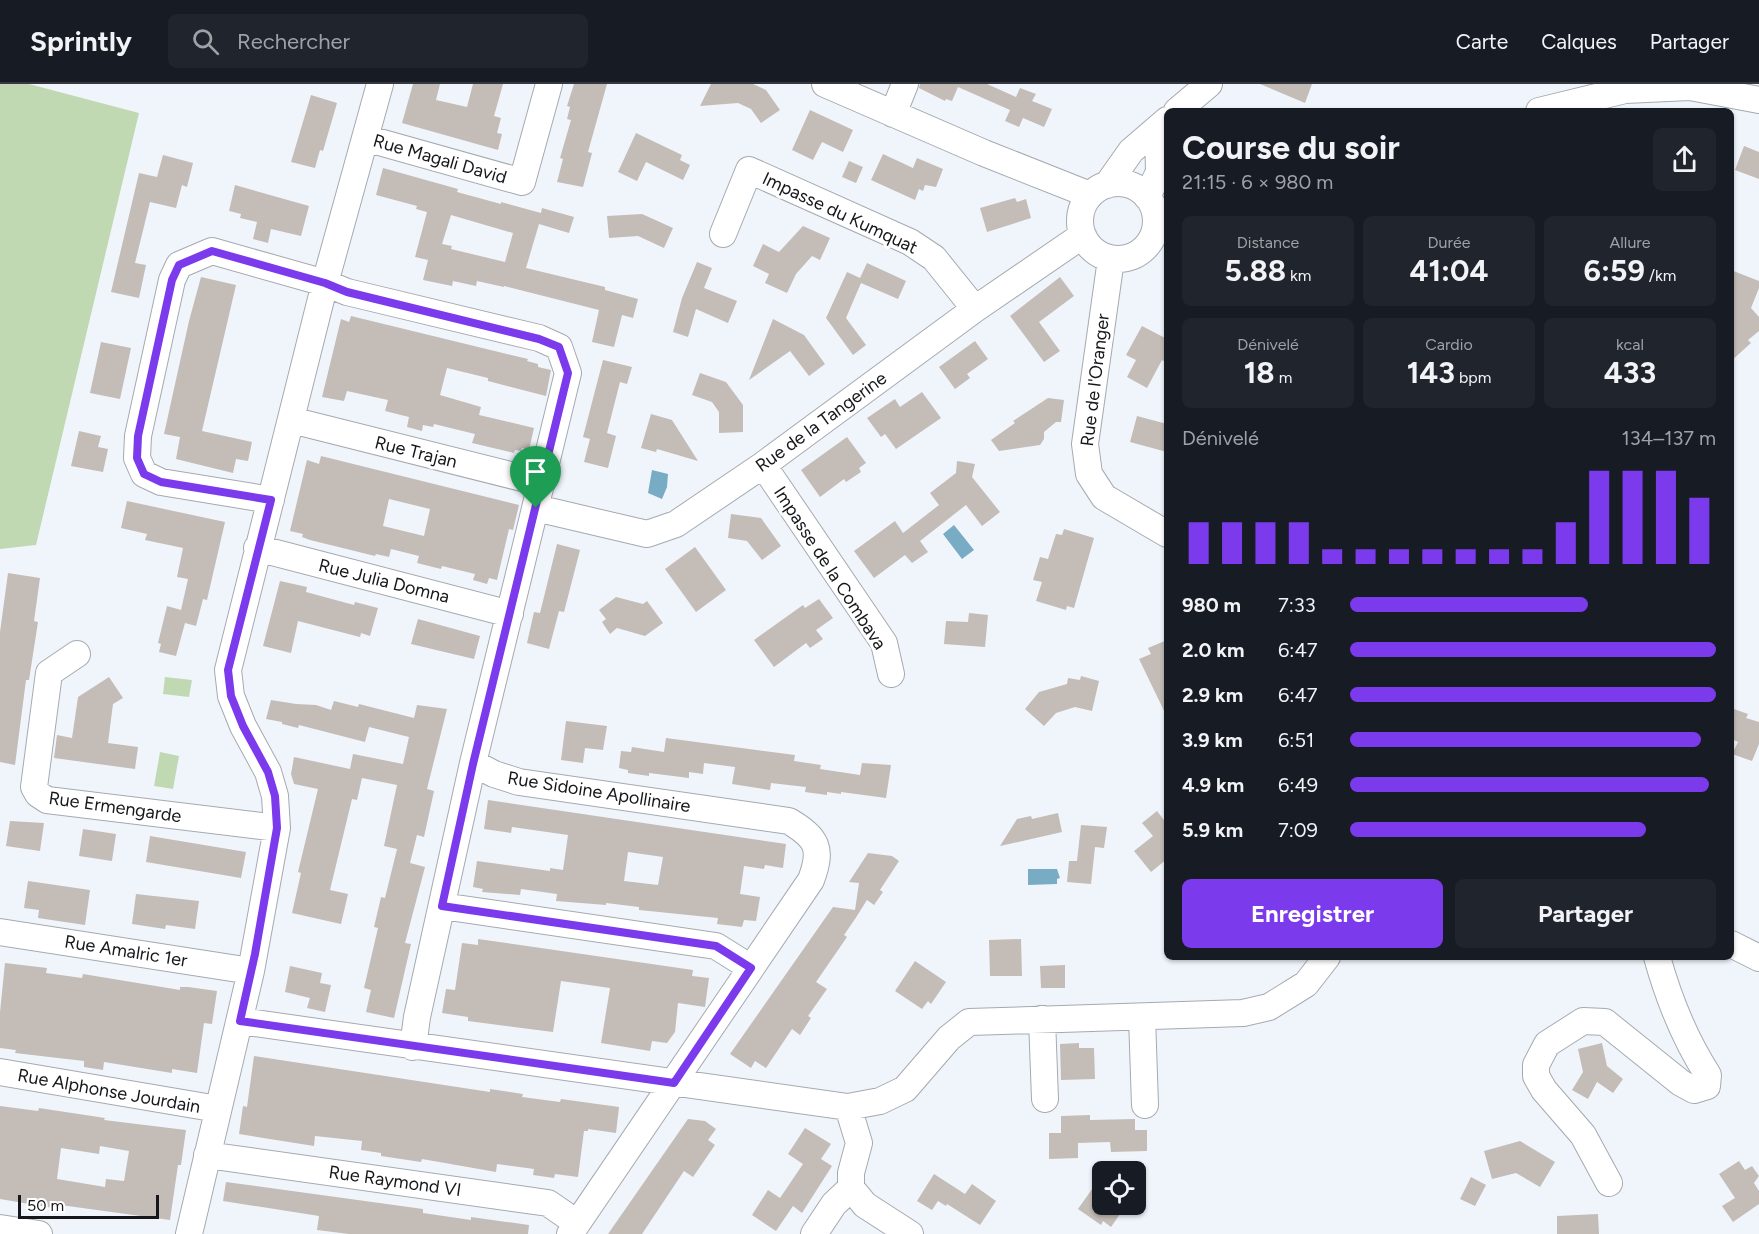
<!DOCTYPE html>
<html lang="fr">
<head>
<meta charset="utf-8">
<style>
	:root { --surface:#171b24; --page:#20242c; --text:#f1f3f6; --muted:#9ea1a6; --line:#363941; --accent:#7c3aed }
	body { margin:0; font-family:Figtree,sans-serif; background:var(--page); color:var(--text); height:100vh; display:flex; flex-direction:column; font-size:22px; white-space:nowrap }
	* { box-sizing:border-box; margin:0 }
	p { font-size:20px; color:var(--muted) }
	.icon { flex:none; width:33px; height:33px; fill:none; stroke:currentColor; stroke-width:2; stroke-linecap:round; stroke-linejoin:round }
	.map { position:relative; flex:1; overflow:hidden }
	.details { position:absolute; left:1164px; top:24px; width:570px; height:852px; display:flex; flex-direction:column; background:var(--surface); border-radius:9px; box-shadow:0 2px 4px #0004 }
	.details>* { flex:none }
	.fabs { position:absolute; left:1092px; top:1077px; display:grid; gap:12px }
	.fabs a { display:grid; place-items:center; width:54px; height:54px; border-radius:9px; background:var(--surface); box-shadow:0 2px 4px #0004; font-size:30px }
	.scale { position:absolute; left:18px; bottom:15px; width:141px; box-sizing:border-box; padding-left:6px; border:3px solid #16171a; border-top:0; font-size:16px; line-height:21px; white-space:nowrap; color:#16171a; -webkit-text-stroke:4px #fff; paint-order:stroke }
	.pin { position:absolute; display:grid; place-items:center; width:51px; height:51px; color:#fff; margin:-62px -26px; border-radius:50% 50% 50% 0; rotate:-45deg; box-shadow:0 0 6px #0007 }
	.pin .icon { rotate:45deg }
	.round { display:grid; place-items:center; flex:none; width:63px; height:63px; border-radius:9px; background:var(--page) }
	.overview { display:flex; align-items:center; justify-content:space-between; height:102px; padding:0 18px }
	h1 { font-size:33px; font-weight:700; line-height:45px }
	.stats { display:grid; grid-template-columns:repeat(3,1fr); gap:9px; height:102px; padding:6px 18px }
	.stats div { display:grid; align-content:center; border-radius:9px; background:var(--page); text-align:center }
	.stats b { font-size:30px; font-weight:700 }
	.stats small { font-size:16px; font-weight:400 }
	.stats p { font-size:16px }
	.chart { height:168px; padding:12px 18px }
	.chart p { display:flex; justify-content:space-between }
	.chart svg { width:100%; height:108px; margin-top:6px; stroke:var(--accent); stroke-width:6 }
	.button { display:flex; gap:12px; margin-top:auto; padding:12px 18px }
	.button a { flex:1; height:69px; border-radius:9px; background:var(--accent); color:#fff; font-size:24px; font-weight:700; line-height:69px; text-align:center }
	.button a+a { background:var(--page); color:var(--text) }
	ul { padding:0 18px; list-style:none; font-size:20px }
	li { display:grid; grid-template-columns:96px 72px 1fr; align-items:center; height:45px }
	li i { height:15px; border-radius:8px; background:var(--accent) }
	header { display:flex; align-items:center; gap:36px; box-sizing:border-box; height:84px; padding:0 30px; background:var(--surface); border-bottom:2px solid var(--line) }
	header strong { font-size:28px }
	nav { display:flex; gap:33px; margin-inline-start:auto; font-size:21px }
	.search { width:420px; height:54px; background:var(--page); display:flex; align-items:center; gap:15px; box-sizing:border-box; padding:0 21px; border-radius:9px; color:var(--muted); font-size:22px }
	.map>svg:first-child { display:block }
	.green { fill:#c0d9b3 }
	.water { fill:#78abc4 }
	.building { fill:#c4bcb7; fill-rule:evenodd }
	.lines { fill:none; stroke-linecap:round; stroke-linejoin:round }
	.minor-casing { stroke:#a5aab0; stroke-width:28 }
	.minor { stroke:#fff; stroke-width:26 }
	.route-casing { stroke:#fff; stroke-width:12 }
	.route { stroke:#7c3aed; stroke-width:8 }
	.labels { text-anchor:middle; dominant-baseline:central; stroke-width:6; stroke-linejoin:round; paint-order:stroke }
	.street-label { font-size:18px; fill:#16171a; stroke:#fff }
</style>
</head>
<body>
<header>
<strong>Sprintly</strong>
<div class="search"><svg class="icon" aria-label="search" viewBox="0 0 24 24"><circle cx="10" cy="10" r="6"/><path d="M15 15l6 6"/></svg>Rechercher</div>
<nav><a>Carte</a><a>Calques</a><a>Partager</a></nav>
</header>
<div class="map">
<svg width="1759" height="1150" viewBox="0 0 1759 1150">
	<rect width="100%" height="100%" fill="#f0f5fc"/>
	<!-- green -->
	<path class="green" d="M0,0H29L139,29L36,461L0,465Z
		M165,593L192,596L189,613L163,610Z
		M160,668L179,672L173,705L154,702Z"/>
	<!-- water -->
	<path class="water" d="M652,386L668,390L667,403L662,415L648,409Z
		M954,441L974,466L962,475L943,450Z
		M1028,785H1057L1060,794L1057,795V800L1028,801Z"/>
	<!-- building -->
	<path class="building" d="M413,0H440L436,16L467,23L473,0H503L494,32L501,34L497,49L502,50L498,66L402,39Z
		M574,0H607L588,68L592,69L583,103L557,98L563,75L560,74L571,36L567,35L570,23L567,22Z
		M711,0H753L766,6L780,26L761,39L751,25L738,19L700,22Z
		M920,0H987L1016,13L1020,4L1036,10L1032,17L1052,25L1044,43L1023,34L1019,43L1005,37L1010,26L958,3L952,17L946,15L945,17L919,4Z
		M1260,0H1312L1305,19Z
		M311,11L337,19L323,67L320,66L315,84L291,78Z
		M810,26L853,46L843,68L822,58L813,76L792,66Z
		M636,49L682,71L680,76L690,81L683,96L646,78L637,97L618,88Z
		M1744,62L1759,68V95L1735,86Z
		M883,70L913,84L917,74L943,85L936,103L925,101L923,107L919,105L915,116L871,96Z
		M163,71L193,79L187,103L182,101L176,124L150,118L135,179L146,181L139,214L111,208L139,89L157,93Z
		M849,77L863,83L856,99L842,93Z
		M383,84L458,105L457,108L501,120V118L541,129L542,124L574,133L569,149L539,140L526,184L605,203V206L638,215L633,234L622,231L614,263L592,258L599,226L504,202V203L477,197L476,202L453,197L452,202L423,196L428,176L415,173L427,128L416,125L417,122L376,111ZM451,131L513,149L505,178L451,165L452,162L442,160Z
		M235,101L309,122L301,152L271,145L268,159L253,155L257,138L240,134L241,130L229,127Z
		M1015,114L1017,118L1026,115L1031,134L987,148L980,124Z
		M642,130L673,144L664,164L638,152L609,154L607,132Z
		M803,142L830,154L820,176L812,172L796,190L787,209L765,199L769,190L753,182L763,160L779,168Z
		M697,178L712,184L704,204L737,217L728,239L696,225L688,253L673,248L682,214Z
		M867,179L906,197L898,215L861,199L846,234L866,261L853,271L826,234L847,188L860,194Z
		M1731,186L1759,197V204L1751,224L1759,233V247L1748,256L1751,259L1731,277Z
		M201,193L236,201L202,347L252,358L248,377L236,375L233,389L176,375L180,353L164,350L189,237Z
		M1060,193L1074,212L1039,238L1060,267L1044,278L1010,232Z
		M351,232L528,275L527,277L538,280V283L551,286L546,312L488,297V294L447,284L440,311L481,323L479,331L534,344L529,366L522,364L521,367L515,366L514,369L472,359L475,350L434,340L433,343L423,341L422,347L407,343L409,333L385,327L388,316L347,307L344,317L322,313L341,235L349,238Z
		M773,235L804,251L825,280L809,292L790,267L749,296Z
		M1142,242L1167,255V279L1162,276L1147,304L1127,293L1136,276L1126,271Z
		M975,257L988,275L967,290L970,294L955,305L939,283Z
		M101,258L131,264L120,315L90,309Z
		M603,276L632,283L627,300L620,298L607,349L616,352L608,384L584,378L590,355L583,353Z
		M700,289L726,298L743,321V348L719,349V328L712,318L692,311Z
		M922,308L941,334L896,365L885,350L881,353L867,334L895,315L900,323Z
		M1048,314L1064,316L1061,338H1056L1044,348V355L1040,361L999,367L991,356L1015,339L1013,337Z
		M651,330L672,336L698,377L657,365L656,368L641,364Z
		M1137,332L1167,340V368L1130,358Z
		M79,347L101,352L98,363L108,365L103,388L71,382Z
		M847,353L866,379L859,384L861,388L846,398L844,395L820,413L801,386Z
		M321,372L519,421L513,446L509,445L497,496L489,494L487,500L473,496L475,490L442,482L441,485L417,479L419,472L391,465L389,473L376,470L375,472L310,456L302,453L303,450L290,447L307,376L319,380ZM389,415L430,425L424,452L383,442Z
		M957,377L975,380L972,393L1000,428L982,442L966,421L920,457L928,468L912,479L905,471L874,494L854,467L895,437L903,449L939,421L930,409L956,389Z
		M127,417L225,438L207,516L203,515L196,542L185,539L176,572L159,568L161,560L158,559L167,522L181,526L188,495L177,493L183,464L145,456L147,450L121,444Z
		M731,430L761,434L781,462L762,476L747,457L728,454Z
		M1064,445L1094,454L1074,524L1067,522L1066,526L1036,517L1042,498L1033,496L1040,473L1048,475L1056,450L1062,451Z
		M557,460L580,466L564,528L559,527L549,565L527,559L534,528L540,529Z
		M695,463L726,506L696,528L665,485Z
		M8,489L40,494L34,537L38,538L29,596H26L15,681L0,678V548Z
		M280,497L307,503L306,508L354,521L355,518L378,524L370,552L361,549L360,553L298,537L291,569L263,562Z
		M616,513L643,520L647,517L663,539L645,552L617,544L610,550L602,538L606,535L599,526Z
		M819,515L833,534L816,546L823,555L810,564L806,559L774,583L754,556L803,521L805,524Z
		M969,529L988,531L985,563L944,560L946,537L968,538Z
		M418,535L480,552L474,575L411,560Z
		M1167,556V633L1139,575L1151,570L1148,564Z
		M1081,592L1099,597L1092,627L1075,623L1056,629L1044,642L1025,625L1039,608L1067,600L1068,594L1080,596Z
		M109,593L123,614L113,620L108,659L138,663L135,685L54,674L57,651L72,654L78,613Z
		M271,616L296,620L316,621L331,626L334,617L358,623L359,620L414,634L417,621L447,625L427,705L434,707L424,753L417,751L410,779L425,783L405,859L411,860L394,934L366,928L371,906L364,904L378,844L374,843L381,813L385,814L397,765L384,762L397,701L362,694L357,716L352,715L330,806L348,810L341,840L292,829L301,789L298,788L318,705L294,700L291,690L294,673L350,685L353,670L403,680L409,653L369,643L365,658L299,641L298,644L282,640V638L266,635Z
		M1731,624L1748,630L1746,634L1759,638V660L1752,677L1732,670L1738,658L1734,656L1731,663Z
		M566,637L607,642L603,666L585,664L583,679L561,676Z
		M666,654L795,671L794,677L821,681L820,685L860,691L862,679L891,681L886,714L841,708V710L827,708V711L805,708L806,703L771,699L770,706L732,700L735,683L704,679L703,690L689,688V694L649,689V692L628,689V686L619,684L621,667L631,668L632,663L664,668Z
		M488,716L786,760L783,784L765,781L764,785L744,782L740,810L760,813L756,837L744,836L742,843L717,840L718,834L639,826V823L606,819V821L556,817L557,810L521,805L520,811L482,808L483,805L473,803L477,777L550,787V784L563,786L568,751L512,743L511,749L484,745ZM628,768L663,773L658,801L624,797Z
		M1157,727L1167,740V775L1151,788L1134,767L1153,752L1142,739Z
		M1058,729L1062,748L1000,762L1017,735L1031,732L1032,735Z
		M10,737L44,739L40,767L6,762Z
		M1081,741L1107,743L1104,764L1095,763L1091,800L1067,798L1069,777H1077Z
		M83,745L116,750L112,777L79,772Z
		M150,752L246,768L241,794L146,778Z
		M868,769L892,772L899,777L880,806L883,808L874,821L867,816L855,835L844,851L847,853L816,898L827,905L808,932L811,934L800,951L792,945L766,984L755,977L751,984L730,970L833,823L855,826L859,799L849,798Z
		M28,797L90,806L85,841L38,834L39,826L24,824Z
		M136,810L199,817L195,845L166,841L165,845L132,840Z
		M478,855L693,886L692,892L709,894L705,923L678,919L675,948L667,959L652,957L650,967L601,959L610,904L561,897L553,948L468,937V933L442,929L446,905L455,906L462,859L478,861Z
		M1021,855L1022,892H990L989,856Z
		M915,877L946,898L931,920L928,917L922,925L895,907Z
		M5,879L47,884L46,889L82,894L83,890L180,906V903H188L217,907L212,940L204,939L197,989L172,985V989L104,978L103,986L84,983V977L15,969L16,966L0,964V928Z
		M1065,881V904H1041L1040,882Z
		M290,882L322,889L320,899L331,901L325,928L307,924L310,914L285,908Z
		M1079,959V964H1094L1095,995L1061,996L1060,960Z
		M1602,959L1607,982L1623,995L1613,1009L1597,998L1588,1015L1572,1006L1583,988L1578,965Z
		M254,972L490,1008V1005L523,1010L522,1013L560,1018L561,1015L619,1023L616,1049L588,1045V1047H584L578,1093L555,1090L554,1094L533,1091L534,1085L497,1080L496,1088L422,1075L421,1078L381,1072V1069L361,1066L362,1057L315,1052L314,1062L239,1050L243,1022L247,1023Z
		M0,1022L38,1027L39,1024L105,1034L104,1036L186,1046L181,1081H178L170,1136L53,1120V1124L0,1115ZM100,1062L129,1067L124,1097L106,1095L105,1103L57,1095L61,1064L99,1070Z
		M1090,1031V1036L1135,1035V1046H1147V1067L1111,1068L1110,1058L1078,1059V1074L1049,1075V1049H1061V1032Z
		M688,1035L705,1037L716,1045L708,1056L715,1061L693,1093L684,1087L642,1150H608Z
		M805,1044L831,1060L821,1075L832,1082L802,1129L793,1122L776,1147L752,1131L768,1106L780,1114L803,1080L788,1070Z
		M1520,1057L1555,1078L1540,1103L1516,1089L1492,1095L1484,1067Z
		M1739,1077L1745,1086L1752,1082L1759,1092L1754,1099L1759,1107V1120L1733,1138L1722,1122L1735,1114L1719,1090Z
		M934,1090L965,1110L972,1100L996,1117L980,1141L947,1120L946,1122L938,1117L932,1126L917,1117Z
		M1102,1091V1120H1127L1111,1143L1103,1137L1101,1141L1078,1125Z
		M1471,1093L1486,1101L1475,1122L1460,1115Z
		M226,1098L423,1125V1129L471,1136V1133L529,1141L528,1150H349L317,1146L319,1132L223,1117Z
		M1598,1130L1599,1150H1557V1132Z"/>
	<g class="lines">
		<!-- minor casing -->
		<g class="minor-casing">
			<path id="minor" d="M825,0L984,69L1090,111
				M1177,27L1209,0
				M1539,27L1625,6L1690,3L1759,16
				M893,30L905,0
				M365,54L522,98L549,0
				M1080 137a38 38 0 1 1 76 0a38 38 0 1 1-76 0Z
				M1107,101L1131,67L1167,36
				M1147,113L1159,88L1158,45
				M723,150L749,86L910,158L934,174L975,225
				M1111,175L1085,360L1089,390L1104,413L1167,450
				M291,336L542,399
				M763,381L884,559L891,590
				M271,416L161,398L144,390L137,374L138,352L172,196L179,181L212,167L325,199L347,208L539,254L559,263L568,289L473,679L417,933L413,963
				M536,424L647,450L676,440L763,381L975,225L1083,151
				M257,464L510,530
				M77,570L49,589L34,703L38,710L47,716L277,744
				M473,679L494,690L519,698L789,737C817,754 823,764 811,796L570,1150
				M442,822L716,862L751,884
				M0,848L251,887
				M1731,860L1759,874
				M1142,933L1145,1021
				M1042,935L1045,1015
				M240,937L848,1023L880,1017L905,1005L949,954L969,938L1243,929L1269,923L1306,900L1327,873
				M0,988L218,1025
				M848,1023L859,1059L851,1089V1104L865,1121L910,1150
				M207,1071L548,1119L577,1139
				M1609,1099L1583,1051L1544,1006L1536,992V981L1547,960L1583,937L1605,938L1681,999L1694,1006L1707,1002L1708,991C1684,954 1669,916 1657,873
				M0,1144L39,1150
				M189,1150L251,887L277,744L275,712L268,688L243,642L231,612L228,586L325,199L380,0
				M814,1150L834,1120L851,1104"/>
		</g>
		<!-- minor -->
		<use href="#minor" class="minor"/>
	</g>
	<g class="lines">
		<!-- route casing -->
		<g class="route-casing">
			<path id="route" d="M212,167L325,199L347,208L539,255L559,263L568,289L473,680L442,822L716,862L751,884L674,999L240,937L255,870L277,744L275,712L268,688L243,642L231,612L228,586L271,416L161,398L144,390L137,374L138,352L172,196L179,181Z"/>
		</g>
		<!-- route -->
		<use href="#route" class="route"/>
	</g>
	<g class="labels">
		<!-- street labels -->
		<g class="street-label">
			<text transform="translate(440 75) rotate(16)">Rue Magali David</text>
			<text transform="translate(840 129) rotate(25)">Impasse du Kumquat</text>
			<text transform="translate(1095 296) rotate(-83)">Rue de l'Oranger</text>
			<text transform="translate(821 338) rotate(-36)">Rue de la Tangerine</text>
			<text transform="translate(416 368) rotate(14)">Rue Trajan</text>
			<text transform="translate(830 484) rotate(57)">Impasse de la Combava</text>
			<text transform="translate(384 497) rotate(14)">Rue Julia Domna</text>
			<text transform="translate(599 708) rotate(9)">Rue Sidoine Apollinaire</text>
			<text transform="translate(115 723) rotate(8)">Rue Ermengarde</text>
			<text transform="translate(126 867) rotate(9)">Rue Amalric 1er</text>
			<text transform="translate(109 1007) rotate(10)">Rue Alphonse Jourdain</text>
			<text transform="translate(395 1097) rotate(8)">Rue Raymond VI</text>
		</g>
	</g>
</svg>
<div class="fabs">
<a><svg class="icon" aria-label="locate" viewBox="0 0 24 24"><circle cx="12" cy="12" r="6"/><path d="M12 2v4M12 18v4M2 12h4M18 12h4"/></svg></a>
</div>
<div class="scale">50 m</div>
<div class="pin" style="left:536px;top:424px;background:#1e9e55"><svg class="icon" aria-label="arrive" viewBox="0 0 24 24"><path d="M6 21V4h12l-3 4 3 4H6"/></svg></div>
<section class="details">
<div class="overview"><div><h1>Course du soir</h1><p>21:15 · 6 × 980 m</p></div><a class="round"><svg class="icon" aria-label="share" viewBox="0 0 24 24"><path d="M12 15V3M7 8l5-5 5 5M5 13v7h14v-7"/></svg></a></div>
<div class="stats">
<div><p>Distance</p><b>5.88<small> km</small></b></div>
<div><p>Durée</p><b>41:04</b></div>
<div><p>Allure</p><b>6:59<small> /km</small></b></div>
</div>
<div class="stats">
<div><p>Dénivelé</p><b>18<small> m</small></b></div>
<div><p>Cardio</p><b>143<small> bpm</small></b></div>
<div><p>kcal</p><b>433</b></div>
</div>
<div class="chart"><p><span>Dénivelé</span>134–137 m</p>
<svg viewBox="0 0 160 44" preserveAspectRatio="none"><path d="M5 44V27M15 44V27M25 44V27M35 44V27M45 44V38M55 44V38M65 44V38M75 44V38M85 44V38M95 44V38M105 44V38M115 44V27M125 44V6M135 44V6M145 44V6M155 44V17"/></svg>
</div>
<ul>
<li><b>980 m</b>7:33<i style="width:65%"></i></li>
<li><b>2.0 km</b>6:47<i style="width:100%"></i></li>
<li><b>2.9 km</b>6:47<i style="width:100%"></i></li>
<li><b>3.9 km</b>6:51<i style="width:96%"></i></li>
<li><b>4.9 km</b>6:49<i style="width:98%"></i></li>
<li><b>5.9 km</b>7:09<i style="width:81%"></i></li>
</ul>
<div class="button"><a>Enregistrer</a><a>Partager</a></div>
</section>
</div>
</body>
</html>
